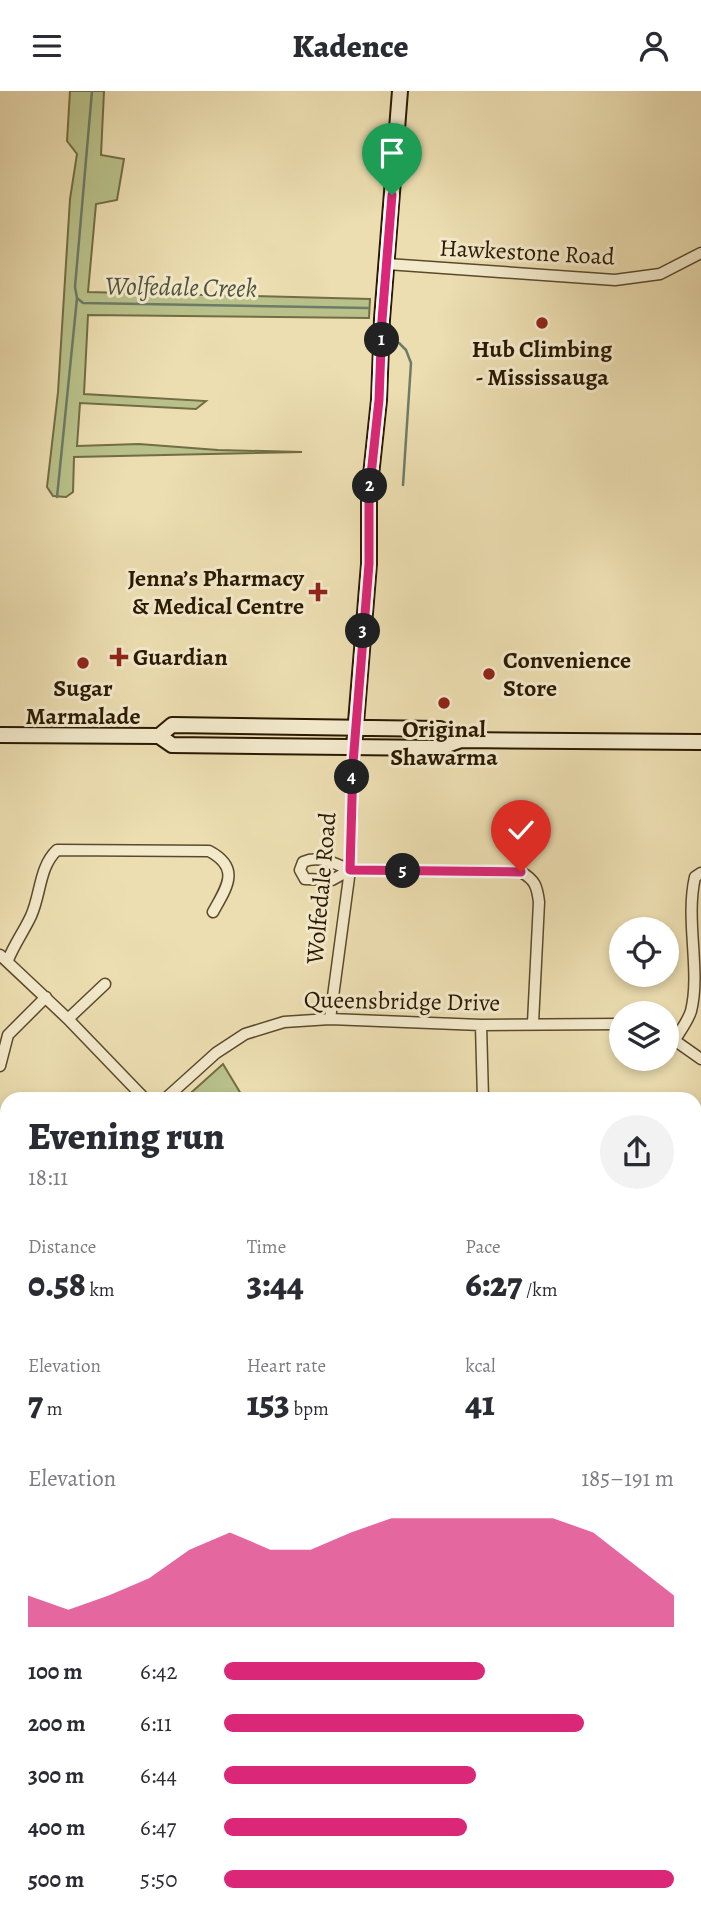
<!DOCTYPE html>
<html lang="en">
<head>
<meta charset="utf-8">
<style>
	:root { --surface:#fff; --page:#f2f2f3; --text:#2b2b33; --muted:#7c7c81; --accent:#db2777 }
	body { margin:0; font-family:Alegreya,serif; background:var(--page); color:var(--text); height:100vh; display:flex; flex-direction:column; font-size:26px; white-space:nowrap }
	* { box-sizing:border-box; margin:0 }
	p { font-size:23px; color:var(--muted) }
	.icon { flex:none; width:38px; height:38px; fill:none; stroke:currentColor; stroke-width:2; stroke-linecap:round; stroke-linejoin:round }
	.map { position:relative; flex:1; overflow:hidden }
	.details { position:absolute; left:0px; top:1001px; width:702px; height:831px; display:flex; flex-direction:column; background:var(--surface); border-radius:21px 21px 0 0; box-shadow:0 4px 10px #0003 }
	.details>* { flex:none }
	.controls { position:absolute; left:609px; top:826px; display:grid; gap:14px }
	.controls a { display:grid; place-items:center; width:70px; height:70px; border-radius:50%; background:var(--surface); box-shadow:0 4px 10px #0003; font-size:35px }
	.pin { position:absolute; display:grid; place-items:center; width:60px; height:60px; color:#fff; margin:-72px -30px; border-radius:50% 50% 50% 0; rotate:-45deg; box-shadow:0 0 7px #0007 }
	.pin .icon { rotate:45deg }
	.km { position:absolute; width:35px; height:35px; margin:-18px; border-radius:50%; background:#222; color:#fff; font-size:19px; line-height:35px; text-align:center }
	.round { display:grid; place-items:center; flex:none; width:74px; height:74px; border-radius:37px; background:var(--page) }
	.summary { display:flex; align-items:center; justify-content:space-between; height:119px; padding:0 28px }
	h1 { font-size:38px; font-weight:800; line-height:52px }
	.metrics { display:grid; grid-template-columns:repeat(3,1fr); gap:10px; height:119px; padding:7px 28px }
	.metrics div { display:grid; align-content:center }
	.metrics b { font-size:35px; font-weight:800 }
	.metrics small { font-size:19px; font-weight:400 }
	.metrics p { font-size:19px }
	.chart { height:196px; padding:14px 28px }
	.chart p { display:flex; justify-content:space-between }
	.chart svg { width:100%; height:126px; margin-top:7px; fill:var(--accent); opacity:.7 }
	ul { padding:0 28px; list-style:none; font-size:23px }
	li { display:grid; grid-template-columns:112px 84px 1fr; align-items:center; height:52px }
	li i { height:18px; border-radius:9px; background:var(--accent) }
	header { display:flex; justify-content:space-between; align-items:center; height:91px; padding:0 28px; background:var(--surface); font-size:32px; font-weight:800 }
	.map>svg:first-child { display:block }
	.green { fill:#b9c18a; stroke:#726d45; stroke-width:2 }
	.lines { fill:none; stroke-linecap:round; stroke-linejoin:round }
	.stream { stroke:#6d7b68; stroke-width:2.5 }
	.street-casing { stroke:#5a4a2c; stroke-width:13 }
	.secondary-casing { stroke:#2a1900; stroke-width:18 }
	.street { stroke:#f3eacc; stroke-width:10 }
	.secondary { stroke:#f3eacc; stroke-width:14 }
	.route-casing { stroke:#fff; stroke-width:14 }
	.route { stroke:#db2777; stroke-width:9 }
	.poi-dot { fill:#8f2418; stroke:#f3eacc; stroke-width:2.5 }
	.labels { text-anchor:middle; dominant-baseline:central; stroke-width:6; stroke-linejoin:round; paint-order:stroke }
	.street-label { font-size:24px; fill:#2a1900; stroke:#f3eacc }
	.poi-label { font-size:24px; font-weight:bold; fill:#2a1900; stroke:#f3eacc }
	.water-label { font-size:26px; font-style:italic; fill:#51523d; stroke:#f3eacc }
</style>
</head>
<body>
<header><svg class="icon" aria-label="menu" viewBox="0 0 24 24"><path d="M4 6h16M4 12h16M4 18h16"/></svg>Kadence<svg class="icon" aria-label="person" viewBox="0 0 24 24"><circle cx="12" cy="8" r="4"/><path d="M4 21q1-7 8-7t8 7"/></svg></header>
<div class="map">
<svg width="701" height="1831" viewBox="0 0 701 1831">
	<rect width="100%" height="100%" fill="#ecdeb1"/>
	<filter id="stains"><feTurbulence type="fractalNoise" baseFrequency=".00286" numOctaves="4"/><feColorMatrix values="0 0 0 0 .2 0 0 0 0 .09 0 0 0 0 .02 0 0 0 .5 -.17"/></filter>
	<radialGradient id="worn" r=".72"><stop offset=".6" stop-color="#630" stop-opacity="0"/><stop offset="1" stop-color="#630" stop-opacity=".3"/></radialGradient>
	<!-- green -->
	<path class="green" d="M70,0H104L101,64L124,68L117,109L96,113L88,201L370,208L369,227L88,224L84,303L206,310L196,318L80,312L77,355L139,353L218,359L302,361L74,366L73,401L66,406L53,405L47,396L58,301L70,108L77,63L67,50Z
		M223,973L244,1008H184Z
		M0,1371H7V1555L0,1551Z
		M219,1825H301V1831H219Z"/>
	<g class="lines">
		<!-- stream -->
		<path class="stream" d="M92,0L75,196L77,207L83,212L368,217
			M399,252L406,259L411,272L403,394
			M57,406L77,207"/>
		<!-- street casing -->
		<g class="street-casing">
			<path id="street" d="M387,173L615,189L660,183L701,162
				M350,779L332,789L305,788L300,779L303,771C319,764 335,772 350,779L521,781C535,789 537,795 539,811L533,932
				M0,864L68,928L145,1008
				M8,869C14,854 24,840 31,825C41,803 39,776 57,759L209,760C241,777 227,796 213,821
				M68,928L105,893
				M330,928L350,779L354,656
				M481,934L483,1008
				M667,944L701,968
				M675,949C680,940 688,930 691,920C701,880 685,829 695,786L701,782
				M0,975L8,944L46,906
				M165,1008L216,962L245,943L284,931L330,928L481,934L621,933
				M0,1137L7,1136
				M695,1180H701
				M695,1294L701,1295
				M0,1620L7,1622
				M695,1814H701
				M0,1820L7,1816
				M54,1825L74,1831"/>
		</g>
		<!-- secondary casing -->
		<g class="secondary-casing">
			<path id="secondary" d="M0,644L159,645L172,654L439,657L461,649L701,651
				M159,645L172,634L440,638L461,649
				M354,656L369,473V403L379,309L382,228L400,0
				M0,1349H7
				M695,1457L701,1456"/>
		</g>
		<!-- street -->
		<use href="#street" class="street"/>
		<!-- secondary -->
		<use href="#secondary" class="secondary"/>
	</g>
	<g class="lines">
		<!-- route casing -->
		<g class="route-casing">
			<path id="route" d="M392,104L382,229L379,309L369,403V473L353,672L350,779L521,781"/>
		</g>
		<!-- route -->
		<use href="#route" class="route"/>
	</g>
	<!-- markers -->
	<g class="poi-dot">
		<circle cx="542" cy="232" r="7"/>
		<path d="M314.5 490.5h7v7h7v7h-7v7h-7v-7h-7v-7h7z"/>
		<path d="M115.5 555.5h7v7h7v7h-7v7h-7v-7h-7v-7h7z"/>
		<circle cx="83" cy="572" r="7"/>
		<circle cx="489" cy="583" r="7"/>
		<circle cx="444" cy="612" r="7"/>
	</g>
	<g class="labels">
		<!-- street labels -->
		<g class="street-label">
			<text transform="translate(527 161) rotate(3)">Hawkestone Road</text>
			<text transform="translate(321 797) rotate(-85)">Wolfedale Road</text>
			<text transform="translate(402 910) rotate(1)">Queensbridge Drive</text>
		</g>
		<!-- poi labels -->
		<g class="poi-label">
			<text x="542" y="258">Hub Climbing<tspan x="542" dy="28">- Mississauga</tspan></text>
			<text x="304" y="487" text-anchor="end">Jenna’s Pharmacy<tspan x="304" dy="28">&amp; Medical Centre</tspan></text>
			<text x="133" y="566" text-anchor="start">Guardian</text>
			<text x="503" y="569" text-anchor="start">Convenience<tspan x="503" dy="28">Store</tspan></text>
			<text x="83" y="597">Sugar<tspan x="83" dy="28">Marmalade</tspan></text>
			<text x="444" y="638">Original<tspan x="444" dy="28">Shawarma</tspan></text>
		</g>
		<!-- water labels -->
		<g class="water-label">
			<text transform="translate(181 196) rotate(1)">Wolfedale Creek</text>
		</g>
	</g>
	<rect width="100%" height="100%" filter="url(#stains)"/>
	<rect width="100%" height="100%" fill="url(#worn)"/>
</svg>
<div class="controls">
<a><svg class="icon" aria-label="locate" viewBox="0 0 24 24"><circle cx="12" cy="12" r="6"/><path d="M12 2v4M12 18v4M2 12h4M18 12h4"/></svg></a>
<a><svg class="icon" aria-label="layers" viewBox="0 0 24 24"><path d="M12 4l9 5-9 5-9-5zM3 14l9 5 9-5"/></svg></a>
</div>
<div class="pin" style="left:392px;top:104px;background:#1e9e55"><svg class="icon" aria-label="arrive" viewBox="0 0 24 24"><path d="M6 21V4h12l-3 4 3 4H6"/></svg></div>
<div class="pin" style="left:521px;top:781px;background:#d93025"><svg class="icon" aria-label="check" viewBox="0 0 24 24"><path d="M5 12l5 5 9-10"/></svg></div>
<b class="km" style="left:382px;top:249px">1</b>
<b class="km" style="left:370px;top:395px">2</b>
<b class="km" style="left:363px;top:540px">3</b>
<b class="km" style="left:352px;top:686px">4</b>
<b class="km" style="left:403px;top:780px">5</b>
<section class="details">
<div class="summary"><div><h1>Evening run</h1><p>18:11</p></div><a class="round"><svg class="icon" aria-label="share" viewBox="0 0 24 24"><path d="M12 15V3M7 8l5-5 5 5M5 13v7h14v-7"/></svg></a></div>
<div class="metrics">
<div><p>Distance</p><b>0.58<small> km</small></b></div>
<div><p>Time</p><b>3:44</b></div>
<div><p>Pace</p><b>6:27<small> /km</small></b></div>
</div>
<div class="metrics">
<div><p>Elevation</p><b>7<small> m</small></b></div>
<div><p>Heart rate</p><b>153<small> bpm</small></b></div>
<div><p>kcal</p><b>41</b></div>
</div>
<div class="chart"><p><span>Elevation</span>185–191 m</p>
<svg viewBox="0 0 160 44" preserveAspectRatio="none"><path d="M0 44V33L10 38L20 33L30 27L40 17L50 11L60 17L70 17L80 11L90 6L100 6L110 6L120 6L130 6L140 11L150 22L160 33V44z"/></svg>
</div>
<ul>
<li><b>100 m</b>6:42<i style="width:58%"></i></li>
<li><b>200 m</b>6:11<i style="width:80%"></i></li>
<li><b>300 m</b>6:44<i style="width:56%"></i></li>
<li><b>400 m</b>6:47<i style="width:54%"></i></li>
<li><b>500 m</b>5:50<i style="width:100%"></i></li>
</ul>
</section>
</div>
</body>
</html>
